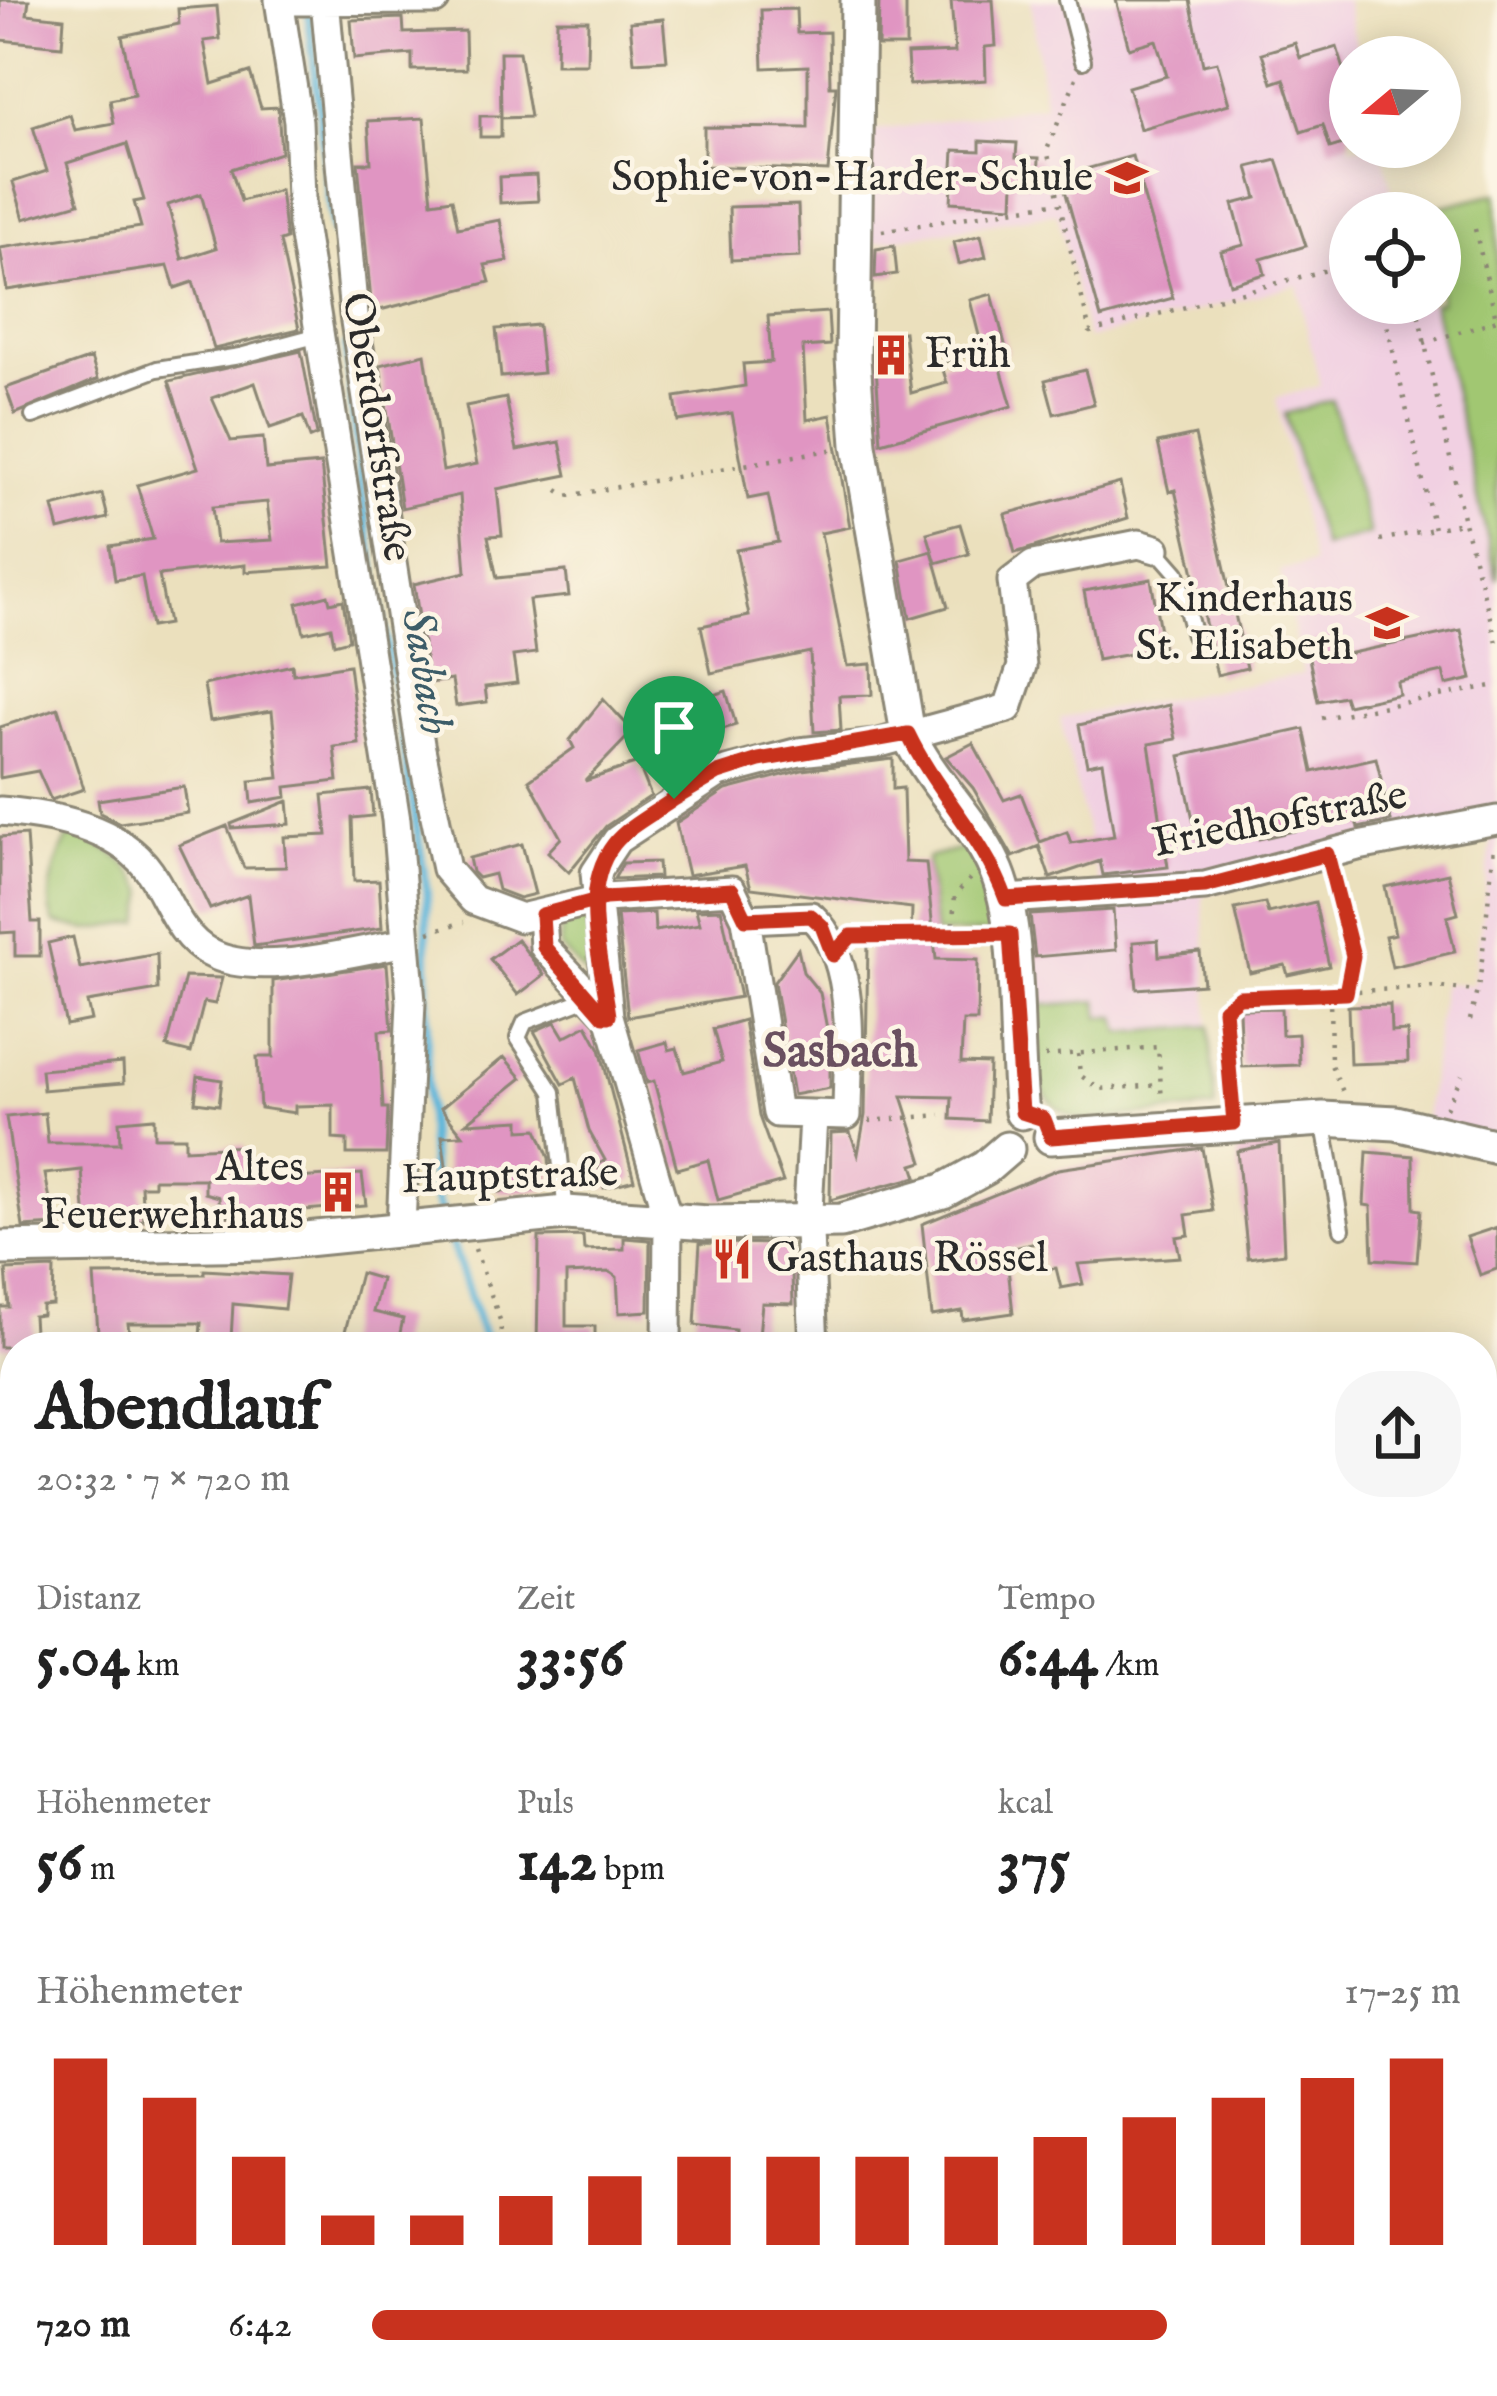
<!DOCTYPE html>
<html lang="de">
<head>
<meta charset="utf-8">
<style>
	:root { --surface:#fff; --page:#f6f6f6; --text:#222; --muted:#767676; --accent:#c8321e }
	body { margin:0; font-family:"IM FELL English",serif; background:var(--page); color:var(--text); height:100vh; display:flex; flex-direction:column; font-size:45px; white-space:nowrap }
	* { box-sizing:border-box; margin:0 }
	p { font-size:39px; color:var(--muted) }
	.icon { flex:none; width:66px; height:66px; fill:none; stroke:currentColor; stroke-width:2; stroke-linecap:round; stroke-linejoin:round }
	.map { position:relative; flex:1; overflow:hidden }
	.side { position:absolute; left:0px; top:1332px; width:1497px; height:1065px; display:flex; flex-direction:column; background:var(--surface); border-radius:48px 48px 0 0; box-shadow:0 6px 30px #0003 }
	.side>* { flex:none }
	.needle { width:78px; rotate:251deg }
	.fabs { position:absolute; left:1329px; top:36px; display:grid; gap:24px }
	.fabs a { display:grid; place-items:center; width:132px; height:132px; border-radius:50%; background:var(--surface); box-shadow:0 6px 30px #0003; font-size:60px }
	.pin { position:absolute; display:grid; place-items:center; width:102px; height:102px; color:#fff; margin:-123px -51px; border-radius:50% 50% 50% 0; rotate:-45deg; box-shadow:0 0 12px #0007 }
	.pin .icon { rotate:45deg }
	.round { display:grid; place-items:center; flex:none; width:126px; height:126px; border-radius:48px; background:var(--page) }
	.summary { display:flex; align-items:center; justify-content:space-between; height:204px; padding:0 36px }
	h1 { font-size:66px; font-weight:700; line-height:90px }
	.figures { display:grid; grid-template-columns:repeat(3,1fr); gap:18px; height:204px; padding:12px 36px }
	.figures div { display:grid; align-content:center }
	.figures b { font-size:60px; font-weight:700 }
	.figures small { font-size:33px; font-weight:400 }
	.figures p { font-size:33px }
	.chart { height:336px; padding:24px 36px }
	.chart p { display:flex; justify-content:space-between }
	.chart svg { width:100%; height:216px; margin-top:12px; stroke:var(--accent); stroke-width:6 }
	ul { padding:0 36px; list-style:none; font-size:39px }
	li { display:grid; grid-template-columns:192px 144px 1fr; align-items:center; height:90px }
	li i { height:30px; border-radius:15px; background:var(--accent) }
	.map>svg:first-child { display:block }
	.built { fill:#f1d0e2 }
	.green { fill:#a1c772; stroke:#66794e; stroke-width:3 }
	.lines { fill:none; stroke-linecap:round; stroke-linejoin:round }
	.stream { stroke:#5cb6da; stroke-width:8 }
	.building { fill:#e095c2; fill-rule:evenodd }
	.service-casing { stroke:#8b8674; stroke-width:20 }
	.minor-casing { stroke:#8b8674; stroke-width:33 }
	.tertiary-casing { stroke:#8b8674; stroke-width:39 }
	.path { stroke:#8b8674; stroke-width:4.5; stroke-dasharray:3 9; stroke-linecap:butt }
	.service { stroke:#fff; stroke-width:14 }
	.minor { stroke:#fff; stroke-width:27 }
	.tertiary { stroke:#fff; stroke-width:33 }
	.route-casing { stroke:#fff; stroke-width:24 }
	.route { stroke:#c8321e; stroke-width:15 }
	.labels { text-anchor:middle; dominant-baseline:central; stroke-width:9; stroke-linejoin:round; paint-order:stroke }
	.poi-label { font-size:42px; fill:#2b2b2b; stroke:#fcf5e5; text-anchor:end }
	.street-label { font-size:42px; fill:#2b2b2b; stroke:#fcf5e5 }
	.water-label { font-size:45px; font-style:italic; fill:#3c5c68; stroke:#fcf5e5 }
	.quarter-label { font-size:48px; font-weight:bold; fill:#6a5060; stroke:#fcf5e5 }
</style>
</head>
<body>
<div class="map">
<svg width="1497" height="2396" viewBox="0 0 1497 2396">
	<rect width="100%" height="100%" fill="#fcf5e5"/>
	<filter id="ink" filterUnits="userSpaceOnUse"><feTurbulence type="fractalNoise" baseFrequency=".00833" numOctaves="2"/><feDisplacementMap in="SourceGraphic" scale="24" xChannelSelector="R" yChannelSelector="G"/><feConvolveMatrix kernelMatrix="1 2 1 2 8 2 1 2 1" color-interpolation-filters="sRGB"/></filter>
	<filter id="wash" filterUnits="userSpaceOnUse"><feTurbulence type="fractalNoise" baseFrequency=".004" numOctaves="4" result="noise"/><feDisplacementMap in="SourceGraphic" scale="48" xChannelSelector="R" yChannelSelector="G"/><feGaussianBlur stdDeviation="2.7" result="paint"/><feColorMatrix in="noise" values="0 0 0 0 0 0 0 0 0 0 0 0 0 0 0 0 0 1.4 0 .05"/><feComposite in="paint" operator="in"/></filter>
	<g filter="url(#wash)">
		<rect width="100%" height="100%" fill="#ebe0bd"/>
		<!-- built -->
		<path class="built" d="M1031,0H1346L1359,57H1350V147H1381L1396,208L1412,213H1350V303H1433L1497,580V1147L1425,1124L1443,983L1473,985L1492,835L1331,862L1203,895L1209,1026L1120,1034L1100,1018L1098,1001L1033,1006L1009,896L1100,887L1060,718L1303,674L1280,570L1313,564L1276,398L1320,386L1297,285L1088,339L1057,213L863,244L868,132L1044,105Z"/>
		<!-- green -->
		<path class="green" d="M1497,193V580L1433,303H1440V213H1413Z
			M1332,400L1370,534L1323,547L1285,414Z
			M71,833C107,847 126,858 146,892L140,922L88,930L55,923C42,899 57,855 71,833Z
			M970,847L994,892L998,932L935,934L927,858Z
			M587,915L596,975L588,977L560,947L563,918Z
			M1098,1001L1100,1017H1117L1121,1033L1209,1026L1215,1108L1084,1120C1028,1108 1034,1052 1033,1006Z"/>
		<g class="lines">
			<!-- stream -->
			<path class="stream" d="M308,7L333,231
				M346,347L360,479L427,891V1102L433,1192L443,1218
				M448,1232L487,1347
				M200,2396L212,2382"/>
		</g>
		<g id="blocks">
			<!-- building -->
			<path class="building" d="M0,0H29L27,14L64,18L62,46L0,40Z
				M879,0H906V46H878Z
				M951,0H993L996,46L985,47L986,80L909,85L907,54L955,52Z
				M1116,0H1190L1203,65L1217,62L1229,104L1140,129L1128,87L1167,76L1156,40L1129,48Z
				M217,6L220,39L204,41L212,84L250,72L261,108L278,107L281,153L231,169L241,201L280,190L286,239L280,241L299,329L214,349L193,282L175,288L168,266L7,290L0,248L141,227L134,202L144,200L127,144L67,163L79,203L24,219L13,182L47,171L33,127L70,115L75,130L114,123L110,100L134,95L122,36L179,24L178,9ZM201,194L216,248L182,259L168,205Z
				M796,9L797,33L829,32L830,86H836L828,171L704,166V127L808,128V66L763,68L761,10Z
				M403,18L404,33L465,31L466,69L412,70V54L354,59L351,20Z
				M663,19L667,60L634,62L630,22Z
				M557,20H588L587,64H556Z
				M1295,43L1300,58L1337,47L1350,88V142L1330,148L1323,125L1301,132L1284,79L1272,83L1262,53Z
				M500,52H519L530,117L501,118V137H480V116H501Z
				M424,118L432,202L452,199L458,228L500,220L508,261L485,265L490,282L372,312L358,163H371L368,121Z
				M980,141L1017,143L1016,157L1039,158L1038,184L1014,183L1013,206L951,202L954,150L980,151Z
				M1132,156L1173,298L1101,318L1061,176Z
				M1277,160L1306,246L1261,259L1265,274L1230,284L1221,251L1244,245L1233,204L1257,198L1248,167Z
				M536,175L538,201L500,203L499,177Z
				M798,205L800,257L731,260L729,207Z
				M981,235L986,257L959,264L954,242Z
				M894,246L897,274L875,277L876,249Z
				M992,294L1007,352L997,355L1012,406L881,443L874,335L904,332L911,393L947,383L941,363L983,351L970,300Z
				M828,312L830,345L803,347L807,420L831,415L850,527L821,533L847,666L871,664L872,695L839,696L841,730L814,732L810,652L711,673L701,626L749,616L736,550L778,542L768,495L748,499L732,413L678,421L675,397L745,386L743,364L771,362L768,316Z
				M538,325L543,373L501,377L496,329Z
				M301,351L317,435L310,438L303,417L270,428L255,383L212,398L231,441L263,438L266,469L321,464L332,566L245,572V565L159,575L168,624L151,627L142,576L115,580L110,546L153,539L137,485L198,468L169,381ZM267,502L272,540L216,543L212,507Z
				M425,354L443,471L477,464L466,406L506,398L517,450L560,442L567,475L497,489L502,535L488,536L497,578L566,571L569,596L529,600L536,653L513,656L517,683L485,687L487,702L456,706L452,680L429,683L414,584L466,572L460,495L402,508L380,365Z
				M91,358L98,379L15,414L6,388Z
				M1085,370L1094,404L1054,414L1045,380Z
				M1195,435L1247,668L1217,675L1175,490L1169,492L1158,443Z
				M1120,483L1128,518L1015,553L1005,514Z
				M102,494L108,518L59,530L53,507Z
				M960,524L969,554L936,563L927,533Z
				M932,551L948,607L910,618L900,560Z
				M1151,579L1163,648L1097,660L1084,591Z
				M328,595L330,603L343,600L349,640L334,644L331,627L304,633L297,603Z
				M1461,630L1472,679L1446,685L1443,672L1397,682L1399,694L1347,705L1344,696L1318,701L1306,644L1333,638L1337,656Z
				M292,665L293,674L349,665L359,744L334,747L338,781L286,787L287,797L252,803L250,781L279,778L272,711L210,721L204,685Z
				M726,691L736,725L677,743L666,709Z
				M603,699L633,731L585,781L638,763L651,796L606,826L569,872L548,852L561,838L529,780L574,748L570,740Z
				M1169,705L1176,739L1149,744L1168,867L1103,875L1100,861L1050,878L1039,846L1013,857L973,788L946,757L973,743L1004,800L1021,794L1040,842L1067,832L1071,843L1114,836L1102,762L1087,765L1079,725Z
				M58,708L84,789L51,800L38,771L0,778V727Z
				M1304,729L1313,772L1376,758L1391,821L1358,828L1355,817L1259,839L1256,827L1197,839L1180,756Z
				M893,759V789L903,788L905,862L926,863L936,959L978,960L977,1021H963L961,1063L989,1064L987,1121L951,1119L952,1097L902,1096L923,1162L913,1165L917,1177L830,1200L831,1133L850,1132L858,1154L865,1115L868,943L911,944L912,908L751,888L745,866L688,875L676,823L726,790L802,770Z
				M184,787L188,813L120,823L100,813L98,800Z
				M371,790L373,816L352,818L354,881L379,880L382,928L254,946L248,895L210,909L179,845L227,826L244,868L286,867L284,837L327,835L323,795Z
				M288,801L290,824L232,828L231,824Z
				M26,835L32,922H40V956H15V932L0,933V837Z
				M522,844L535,894L519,898L498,890L494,874L478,878L472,872L469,858Z
				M658,862L659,877L614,879L623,863Z
				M1448,873L1458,914L1447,917L1455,952L1392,967L1385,936L1395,934L1385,887Z
				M1315,902L1329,966L1288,975L1285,965L1250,973L1235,909L1265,903L1268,913Z
				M721,909L740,997L628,1017L617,915L654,913L655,931L700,924L696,910Z
				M1113,910L1116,950L1035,957L1030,915Z
				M73,937L80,968L157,954L158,990L87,1002L91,1020L66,1025L48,943Z
				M517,939L544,975L518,995L490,959Z
				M1158,940L1159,956L1200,952L1203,984L1137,989L1133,942Z
				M798,949L803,972L820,993L830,1044V1088L793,1095L774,982Z
				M387,964L392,1030L379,1031L383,1108H388L386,1154H347V1140L333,1139V1105L295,1106V1113L260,1108L257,1057H273V981Z
				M185,977L222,978L215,1004L204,1002L191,1053L167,1047Z
				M1390,1005L1391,1032L1407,1031L1408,1062L1350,1064L1348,1006Z
				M1281,1008L1282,1035L1298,1034L1299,1065L1241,1067L1239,1009Z
				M744,1020L759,1116L783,1182L718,1200L708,1160L677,1169L654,1081L647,1083L638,1050L667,1042L669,1050L677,1048L684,1072L722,1062L713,1029Z
				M555,1022L564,1037L587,1025L600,1049L634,1180L604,1188L598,1165L605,1160L589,1131L575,1078L563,1084L534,1031Z
				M504,1057L522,1078L466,1123L520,1120V1130L537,1129L549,1158L551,1189L498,1192L497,1178L448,1181L442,1136L463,1135L441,1108Z
				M123,1063L124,1083L43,1090L41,1070Z
				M198,1076L222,1080L219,1105L195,1102Z
				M45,1113L48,1143H120L119,1121L154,1118V1137H185V1149L244,1146L245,1181L362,1174L366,1205L220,1217L219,1197L205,1193V1179H154V1186H141L143,1220L86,1224L82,1170L45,1174L55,1225L23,1227L6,1117Z
				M1279,1143L1284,1253L1248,1258L1237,1151Z
				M1202,1148L1213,1211L1186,1215L1189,1235L1176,1237L1180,1257L1078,1264L1083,1284L1061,1288L1056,1268L1044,1269L1040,1242L1006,1250L1013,1313L963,1320L962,1311L932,1316L922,1224L1058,1169Z
				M1367,1152L1413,1156L1414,1209L1421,1210L1417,1262L1373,1259L1371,1206L1364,1205Z
				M1497,1227V1269L1480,1275L1467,1237Z
				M583,1236L584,1250L624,1249V1238L650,1240L649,1311L619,1313L617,1277L610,1272L566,1274V1326H595V1347H537L539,1237Z
				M700,1243L791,1244L793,1304L762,1303L758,1347H734L735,1330L695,1325Z
				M54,1268L53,1305L42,1306V1315L33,1316L35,1347H0V1307H9L6,1270Z
				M204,1270L288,1275L284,1309L233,1304L231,1339L200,1338L201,1323H128L130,1347H99L94,1275L204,1274Z
				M360,1273L381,1279L373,1312L403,1319L397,1347H341Z"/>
		</g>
	</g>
	<g filter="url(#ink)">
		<use href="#blocks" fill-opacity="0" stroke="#8b8674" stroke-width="3"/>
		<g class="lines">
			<!-- service casing -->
			<g class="service-casing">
				<path id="service" d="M1067,0L1083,61
					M33,416L157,369L240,356L319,335
					M1156,549L1177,573L1194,636
					M1323,1119L1342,1229
					M566,1213L553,1092L518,1038L525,1022L588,998"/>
			</g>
			<!-- minor casing -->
			<g class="minor-casing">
				<path id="minor" d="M279,0L298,121L302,224L396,820L411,1002L401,1226
					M325,0L354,315L420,744L446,869L473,900L521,918L605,898L732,890L746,919L811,916C860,961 847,1055 847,1115L777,1113L746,919
					M280,1L435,0
					M0,811C52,815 119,827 150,872C169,900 178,936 210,953C256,979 353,951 403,943
					M1006,899L1205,886L1358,846L1497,820
					M542,915L544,947L609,1016
					M813,1117L808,1210L814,1347
					M667,1347L668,1220L609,1016L595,873L617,840L719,773L799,752L876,744L1008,708L1022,666L1012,581L1033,565L1139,544L1156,549
					M1482,1654H1497
					M1482,1861L1497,1866
					M1482,2110L1497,2113
					M1482,2330L1497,2332
					M912,2382L935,2396
					M144,2396L149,2382
					M230,2396L240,2382
					M731,2396L742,2382
					M1189,2396L1202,2382"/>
			</g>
			<!-- tertiary casing -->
			<g class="tertiary-casing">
				<path id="tertiary" d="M858,0L853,358L859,445L908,734C931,782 972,818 994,865C1023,925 1013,1041 1022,1112
					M1051,1137L1323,1119L1396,1123L1497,1147
					M0,1248L266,1243L566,1213L708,1223L841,1221L943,1191L985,1168L1007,1149"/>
			</g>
			<!-- path -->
			<path class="path" d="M1076,78L1047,150L1090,332L1350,264
				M1475,229L1497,322
				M882,231L1059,202
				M1382,303L1434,529L1464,522L1497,643
				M1416,303L1464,522
				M1424,343L1497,320
				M558,490L567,496L835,449
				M1380,540L1434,529
				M1322,718L1497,685
				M1332,875L1353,956L1346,993
				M429,932L464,922
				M855,936L987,935
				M952,936L955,895L972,877
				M1330,994L1331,1065L1344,1094
				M1470,1020L1480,978L1494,847
				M1078,1054L1080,1075L1099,1089L1160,1085
				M1045,1056L1158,1047L1162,1101
				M1232,1098L1224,1009L1239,997L1437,987L1477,991
				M1446,1108L1462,1075
				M869,1121L941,1115
				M475,1249L500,1320L502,1347"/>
			<!-- service -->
			<use href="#service" class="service"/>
			<!-- minor -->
			<use href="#minor" class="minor"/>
			<!-- tertiary -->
			<use href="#tertiary" class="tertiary"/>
		</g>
	</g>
	<g class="lines" filter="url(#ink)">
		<!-- route casing -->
		<g class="route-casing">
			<path id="route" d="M674,799C655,813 628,826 614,844C578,890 602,962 609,1016H604L544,947L542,915L605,898L732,890L746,919L811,916L822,926L833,955L851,936L1010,934L1022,1112L1044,1119L1051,1137L1234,1123L1224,1009L1239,997L1346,993L1353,956L1327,854L1205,886L1006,899C984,837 936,793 908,734L759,760L718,773L674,799"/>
		</g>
		<!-- route -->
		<use href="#route" class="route"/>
	</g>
	<!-- icons -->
	<defs>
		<g id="school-bare" transform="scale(3.24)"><path d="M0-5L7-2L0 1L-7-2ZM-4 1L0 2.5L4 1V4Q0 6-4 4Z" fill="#c8321e" stroke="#fcf5e5" stroke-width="2.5" paint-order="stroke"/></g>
		<g id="building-bare" transform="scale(3.24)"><path d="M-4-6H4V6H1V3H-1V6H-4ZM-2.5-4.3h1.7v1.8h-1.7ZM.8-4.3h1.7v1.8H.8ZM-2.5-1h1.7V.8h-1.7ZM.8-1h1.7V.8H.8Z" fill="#c8321e" stroke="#fcf5e5" stroke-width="2.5" paint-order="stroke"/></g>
		<g id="restaurant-bare" transform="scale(3.24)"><path d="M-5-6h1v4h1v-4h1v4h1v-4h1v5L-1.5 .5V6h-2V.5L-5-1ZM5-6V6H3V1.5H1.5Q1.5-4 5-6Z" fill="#c8321e" stroke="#fcf5e5" stroke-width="2.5" paint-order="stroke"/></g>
	</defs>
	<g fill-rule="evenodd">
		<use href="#school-bare" x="1127" y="178"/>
		<use href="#building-bare" x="891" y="355"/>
		<use href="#school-bare" x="1387" y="623"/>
		<use href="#building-bare" x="338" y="1192"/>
		<use href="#restaurant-bare" x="732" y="1259"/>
	</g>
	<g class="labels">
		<!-- poi labels -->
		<g class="poi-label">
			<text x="1093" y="178">Sophie-von-Harder-Schule</text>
			<text x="925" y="355" text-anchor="start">Früh</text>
			<text x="1353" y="599">Kinderhaus<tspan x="1353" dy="48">St. Elisabeth</tspan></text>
			<text x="304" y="1168">Altes<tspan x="304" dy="48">Feuerwehrhaus</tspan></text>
			<text x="766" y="1259" text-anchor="start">Gasthaus Rössel</text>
		</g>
		<!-- street labels -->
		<g class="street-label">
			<text transform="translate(376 427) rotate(81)">Oberdorfstraße</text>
			<text transform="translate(1280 820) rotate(-11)">Friedhofstraße</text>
			<text transform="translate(510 1177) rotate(-2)">Hauptstraße</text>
		</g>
		<!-- water labels -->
		<g class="water-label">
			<text transform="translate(425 672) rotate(81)">Sasbach</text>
		</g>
		<!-- quarter labels -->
		<g class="quarter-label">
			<text x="840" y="1053">Sasbach</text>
		</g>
	</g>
</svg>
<div class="fabs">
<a><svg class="needle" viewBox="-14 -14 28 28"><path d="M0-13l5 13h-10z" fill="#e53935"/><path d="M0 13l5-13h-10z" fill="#767676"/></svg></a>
<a><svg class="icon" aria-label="locate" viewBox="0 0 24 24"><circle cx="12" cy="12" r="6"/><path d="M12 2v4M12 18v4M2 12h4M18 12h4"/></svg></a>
</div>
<div class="pin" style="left:674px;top:799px;background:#1e9e55"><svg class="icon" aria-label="arrive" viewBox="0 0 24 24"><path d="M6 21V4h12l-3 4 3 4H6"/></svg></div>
<section class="side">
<div class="summary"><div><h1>Abendlauf</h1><p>20:32 · 7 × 720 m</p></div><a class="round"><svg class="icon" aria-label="share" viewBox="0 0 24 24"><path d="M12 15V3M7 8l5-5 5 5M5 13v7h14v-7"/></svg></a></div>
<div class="figures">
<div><p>Distanz</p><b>5.04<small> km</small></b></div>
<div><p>Zeit</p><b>33:56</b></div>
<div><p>Tempo</p><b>6:44<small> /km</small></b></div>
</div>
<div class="figures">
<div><p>Höhenmeter</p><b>56<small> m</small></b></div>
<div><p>Puls</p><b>142<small> bpm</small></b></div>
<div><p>kcal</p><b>375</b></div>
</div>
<div class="chart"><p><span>Höhenmeter</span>17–25 m</p>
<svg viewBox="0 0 160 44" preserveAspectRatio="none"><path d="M5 44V6M15 44V14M25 44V26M35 44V38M45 44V38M55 44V34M65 44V30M75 44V26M85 44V26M95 44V26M105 44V26M115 44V22M125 44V18M135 44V14M145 44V10M155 44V6"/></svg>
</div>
<ul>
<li><b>720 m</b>6:42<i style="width:73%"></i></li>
</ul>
</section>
</div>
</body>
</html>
